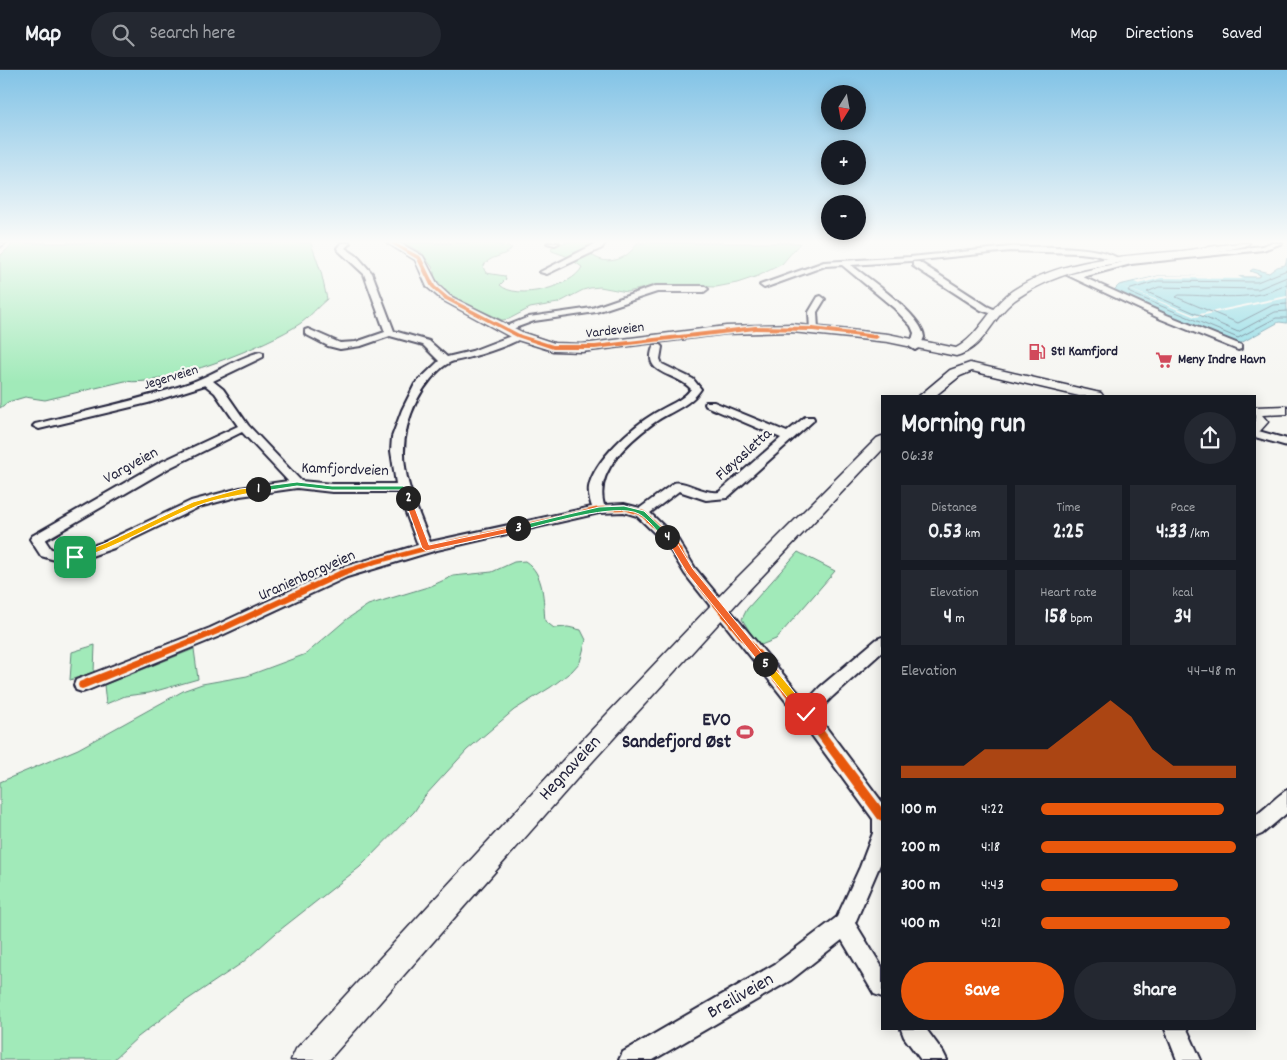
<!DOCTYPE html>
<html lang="en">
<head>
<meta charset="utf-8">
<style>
	:root { --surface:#171b24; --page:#242831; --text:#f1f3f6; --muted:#9ea1a6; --line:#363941; --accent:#ea580c }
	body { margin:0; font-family:Dekko,sans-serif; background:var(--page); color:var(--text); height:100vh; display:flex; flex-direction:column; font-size:19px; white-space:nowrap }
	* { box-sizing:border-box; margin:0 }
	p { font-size:16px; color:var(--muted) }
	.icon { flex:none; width:28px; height:28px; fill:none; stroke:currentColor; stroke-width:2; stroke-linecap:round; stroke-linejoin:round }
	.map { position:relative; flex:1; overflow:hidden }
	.side { position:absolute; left:881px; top:325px; width:375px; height:635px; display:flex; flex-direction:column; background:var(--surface); border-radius:0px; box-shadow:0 2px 12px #0003 }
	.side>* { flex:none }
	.needle { width:32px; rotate:191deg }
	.buttons { position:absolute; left:821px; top:15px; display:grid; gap:10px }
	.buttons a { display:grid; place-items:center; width:45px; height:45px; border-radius:50%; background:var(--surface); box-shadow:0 2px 12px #0003; font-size:25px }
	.pin { position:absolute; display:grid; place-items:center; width:42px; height:42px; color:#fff; margin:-21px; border-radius:10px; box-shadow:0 2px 8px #0006 }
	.km { position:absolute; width:25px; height:25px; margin:-12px; border-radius:50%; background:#222; color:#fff; font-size:14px; line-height:25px; text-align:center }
	.round { display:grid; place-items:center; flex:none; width:52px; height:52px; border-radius:26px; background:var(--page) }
	.overview { display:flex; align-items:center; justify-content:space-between; height:85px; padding:0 20px }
	h1 { font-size:28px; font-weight:700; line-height:38px }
	.metrics { display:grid; grid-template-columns:repeat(3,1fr); gap:8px; height:85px; padding:5px 20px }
	.metrics div { display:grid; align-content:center; border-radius:0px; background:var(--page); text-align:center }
	.metrics b { font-size:21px; font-weight:700 }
	.metrics small { font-size:14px; font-weight:400 }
	.metrics p { font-size:14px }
	.chart { height:140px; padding:10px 20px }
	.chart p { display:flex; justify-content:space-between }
	.chart svg { width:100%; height:90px; margin-top:5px; fill:var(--accent); opacity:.7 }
	.primary-button { display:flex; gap:10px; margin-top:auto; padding:10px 20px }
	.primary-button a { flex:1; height:58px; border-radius:30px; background:var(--accent); color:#fff; font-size:20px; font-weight:700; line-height:58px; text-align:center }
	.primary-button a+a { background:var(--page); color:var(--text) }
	ul { padding:0 20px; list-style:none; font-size:16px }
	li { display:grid; grid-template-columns:80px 60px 1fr; align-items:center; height:38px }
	li i { height:12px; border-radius:6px; background:var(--accent) }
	header { display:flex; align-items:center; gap:30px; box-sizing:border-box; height:70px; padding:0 25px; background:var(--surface); border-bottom:1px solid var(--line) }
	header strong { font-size:24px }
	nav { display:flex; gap:28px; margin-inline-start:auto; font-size:18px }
	.search { width:350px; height:45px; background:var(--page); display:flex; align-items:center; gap:12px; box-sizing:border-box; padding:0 18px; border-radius:28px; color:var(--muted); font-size:19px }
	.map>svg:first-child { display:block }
	.green { fill:#a1eab9; stroke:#62867a }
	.water { fill:#89d9e4; stroke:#6090a0 }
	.pier { fill:#f6f6f2 }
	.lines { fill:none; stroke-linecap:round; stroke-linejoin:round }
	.shore { stroke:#4b6b7f; stroke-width:1 }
	.street-casing { stroke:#22223b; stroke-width:4 }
	.secondary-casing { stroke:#22223b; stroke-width:3 }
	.street { fill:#f6f6f2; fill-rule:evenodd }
	.secondary { fill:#f6f6f2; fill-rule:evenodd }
	.cycleway-casing { stroke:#f6f6f2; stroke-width:3 }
	.cycleway { fill:#e8590c; fill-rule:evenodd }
	.split-1 { fill:#f5b400; stroke:#fff }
	.split-2 { fill:#22a559; stroke:#fff }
	.split-3 { fill:#f0652b; stroke:#fff }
	.split-4 { fill:#22a559; stroke:#fff }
	.split-5 { fill:#f0652b; stroke:#fff }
	.split-6 { fill:#f5b400; stroke:#fff }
	.labels { text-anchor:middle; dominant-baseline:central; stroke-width:4.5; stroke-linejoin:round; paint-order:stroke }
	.far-street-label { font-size:14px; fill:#22223b; stroke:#f6f6f2 }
	.far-poi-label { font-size:14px; font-weight:bold; fill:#22223b; stroke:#f6f6f2; text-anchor:start }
	.street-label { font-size:16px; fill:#22223b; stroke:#f6f6f2 }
	.near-poi-label { font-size:19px; font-weight:bold; fill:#22223b; stroke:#f6f6f2; text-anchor:end }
	.near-street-label { font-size:19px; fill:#22223b; stroke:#f6f6f2 }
</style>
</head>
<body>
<header>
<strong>Map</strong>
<div class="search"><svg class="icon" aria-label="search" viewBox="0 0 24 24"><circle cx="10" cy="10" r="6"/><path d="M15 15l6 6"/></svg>Search here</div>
<nav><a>Map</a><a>Directions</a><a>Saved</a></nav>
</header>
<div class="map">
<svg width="1287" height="990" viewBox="0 0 1287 990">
	<rect width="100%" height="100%" fill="#f6f6f2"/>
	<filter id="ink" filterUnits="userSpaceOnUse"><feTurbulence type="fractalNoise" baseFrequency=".02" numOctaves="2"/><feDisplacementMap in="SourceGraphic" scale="10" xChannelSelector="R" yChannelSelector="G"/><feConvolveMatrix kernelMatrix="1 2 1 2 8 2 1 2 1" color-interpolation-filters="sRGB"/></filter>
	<g filter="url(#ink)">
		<!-- green -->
		<path class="green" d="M14,173H311L321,202L327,229C318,236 311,246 301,253C269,275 162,318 125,311L45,330L25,327L8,332L0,338V186Z
			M403,173H490L512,178C505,188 488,185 483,197L486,203L505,206L506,209L500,215C516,231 573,217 582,197L566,186L552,181L551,178C563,169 586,173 601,173L592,185C607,197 629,189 637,173H800L782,194L758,206L737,213L716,217L658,215L627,222L600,217L590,218L583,220L558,233L530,238L509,249L502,250L461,231L448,223L435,208L433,198L421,182Z
			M798,482L835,501L776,569L761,575L756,572L742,549L747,539Z
			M525,491C545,504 543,530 545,551L554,558L568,557L581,560L586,570L580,592L572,601L551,617L514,640L467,680L424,727L414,742L360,797L276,863L242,893L181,934L138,967L113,990H0V712L78,679L185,620L202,614L247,606L306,584L347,549L368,535L431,516L453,506L492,502L514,492Z
			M95,575L94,602L70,610L72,582Z
			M194,579L198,609L149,623L125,626L106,634L104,615Z"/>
		<!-- water -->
		<path class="water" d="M1287,188V253L1279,252L1239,274L1177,250L1113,221L1119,215L1158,206L1258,207L1261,205L1250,201L1253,199L1269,203L1277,197L1285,195Z"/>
		<!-- pier -->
		<path class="pier" d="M1158,206H1238L1243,209L1161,208L1139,214L1134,212Z
			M1119,215L1195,245L1287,226V228L1195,247Z"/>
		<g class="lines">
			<!-- shore -->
			<path class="shore" d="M1287,200L1257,212L1158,211L1128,220L1130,223L1238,268L1276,248H1287
				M1287,207L1258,219L1159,217L1147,222L1238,262L1275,242L1287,241
				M1287,214C1255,233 1215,225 1179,225L1176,227L1238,253L1273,235L1287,234"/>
			<!-- street casing -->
			<g class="street-casing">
				<path id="street" d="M341,173H350L345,178L357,186L372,203L394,261L429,271L447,287L472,281L516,264L519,263L524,266C515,274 480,285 467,288C462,290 454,290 449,293C437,299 423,318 417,330C390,385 410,420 430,472L592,437C590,431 588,424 589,417C594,390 633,356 655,343C668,335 682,331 691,319C677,302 640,306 654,275H660L662,277L660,289L662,294L693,309L701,319C690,336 671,341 655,352C630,370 594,401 604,435L624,434L640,438L674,413C686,410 701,424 719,422L781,368L706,336L705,334L706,332H714L787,362L805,347H813L814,349L813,351L727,428L706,430L679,421L650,443L678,470L695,498L806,632L820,617L877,569L882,567V582L832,627L816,644L882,732V790L855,853L882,897V927L874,924L842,870L791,910L653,990H619L623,982L775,894L837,847L860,797L873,763V749L800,649L685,504L668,476L637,446L624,442L599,443L437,480L347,507L220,566L88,620L82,622L76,620L74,615L76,610L210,558L337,499L418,475L398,422H332L297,418L240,426L199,437L114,478L80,490L62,492L41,486L30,469L32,466L161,392L238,356L215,323L205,315L148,333L39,359L33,356L35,354C86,341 137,331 187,314C212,306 234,289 260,282L263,283V287L213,311L223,319L248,355L301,411L332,414H396L391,381L392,367L402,340L415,314L439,291L423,275L390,266L361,276L340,279L328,276L305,264V260L308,259L340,273L356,272L385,262L364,204L338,180L337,178ZM242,362L288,411L240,418L191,431L104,472L74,482L51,479L45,470L169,398Z
					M547,173H559L555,175Z
					M597,173H605L602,178L547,204L540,202Z
					M1270,173H1282L1263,180L1131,194L1083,207L1167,245L1241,275V279L1238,280L1161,249L1067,205L1131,190L1262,176Z
					M1010,177C1036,177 1099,174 1119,189L1115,191L1096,185L1080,183L1010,181L910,191L851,195C868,208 923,246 924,267L920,277L915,280L910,277L914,263L911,256L894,238L842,195L825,196L764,218L760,215L824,192L910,187Z
					M913,192H919L987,236L1000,242L996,245L981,240L913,196Z
					M656,216H704L708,219L704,222H657L596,242L534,251L504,262L499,259L529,247L592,238Z
					M821,226L825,229L817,242L818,259L813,262L810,261L809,242L818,227Z
					M1255,360L1287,369V376L1255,367Z
					M1287,720V743L1262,764L1255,767V746C1264,740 1279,724 1287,720Z
					M901,959H926L943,982L947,990H921L904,967Z
					M1165,959H1187L1201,990H1177Z"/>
			</g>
			<!-- secondary casing -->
			<g class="secondary-casing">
				<path id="secondary" d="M0,173H6L0,177Z
					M387,173H400L423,186L438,215L450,226L524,263L554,273L582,274L726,256L792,254L888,264L956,278C980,265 989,237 1012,221C1061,188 1125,186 1182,181C1205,178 1227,173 1250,173L1245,176C1182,191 1108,185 1049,211C1034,218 1019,225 1007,237C989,255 982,279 956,286L888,272L792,262L726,264L582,282L553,281L514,269L442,230L427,217L415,190Z
					M970,293L1096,322L1101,323L1103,326H1079L972,301L960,306L935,326H919L950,300Z
					M1287,336V344L1262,345L1268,352L1260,361L1255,363V337Z
					M882,366V380L747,522L582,703L329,990H291L296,979L566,687L733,512L877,368Z"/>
			</g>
			<!-- street -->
			<use href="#street" class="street"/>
			<!-- secondary -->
			<use href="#secondary" class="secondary"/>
			<!-- cycleway casing -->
			<g class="cycleway-casing">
				<path id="cycleway" d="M390,173H395L421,187L435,216L448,227L521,265L553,275H595L755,256L813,257L876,265L879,267L876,269L813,261L755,260L595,279H553L517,267L444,229L431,217L417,189Z
					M624,436L644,441L676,471L693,499L809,641L882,738V751L878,749L803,647L687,503L670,475L640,445L624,440L599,441L437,478L376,494L345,505L218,564L85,618L82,619L79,618L78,615L79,612L212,560L339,501L373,490L437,473L599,437Z"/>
			</g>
			<!-- cycleway -->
			<use href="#cycleway" class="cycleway"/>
		</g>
	</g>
	<!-- sky -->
	<linearGradient id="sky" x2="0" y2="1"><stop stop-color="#82c3e6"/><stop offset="0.55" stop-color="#fbfbf9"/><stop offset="1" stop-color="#fbfbf9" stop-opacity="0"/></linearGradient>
	<rect width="1287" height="312" fill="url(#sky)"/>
	<!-- split-1 -->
	<path class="split-1" d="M258,417L260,418V421C239,426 217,428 197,436C156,453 118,477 75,490L71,487L106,473L193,432L240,419Z"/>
	<!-- split-2 -->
	<path class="split-2" d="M297,412L332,416H403L407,418L411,428L405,430L401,420H332L297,416L258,422L254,419L258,417Z"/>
	<!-- split-3 -->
	<path class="split-3" d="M405,426L411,428L429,475L518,456L521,458L518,461L426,481L422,478L404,428Z"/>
	<!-- split-4 -->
	<path class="split-4" d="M624,436L644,441L669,465V469H664C657,461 648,449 639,444C616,432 544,455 518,461L514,458L518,456L599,437Z"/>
	<!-- split-5 -->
	<path class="split-5" d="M667,464L676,471L693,499L768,591V596H762L687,503L670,475L663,467Z"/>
	<!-- split-6 -->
	<path class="split-6" d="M765,590L768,591L810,641V647H803L762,596V591Z"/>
	<!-- icons -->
	<defs>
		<g id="fuel-bare" transform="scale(1.35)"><path d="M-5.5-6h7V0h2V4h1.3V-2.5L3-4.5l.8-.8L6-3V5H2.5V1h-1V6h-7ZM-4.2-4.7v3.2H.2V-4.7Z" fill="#d1495b" stroke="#f6f6f2" stroke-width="2.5" paint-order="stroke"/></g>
		<g id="supermarket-bare" transform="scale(1.35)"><path d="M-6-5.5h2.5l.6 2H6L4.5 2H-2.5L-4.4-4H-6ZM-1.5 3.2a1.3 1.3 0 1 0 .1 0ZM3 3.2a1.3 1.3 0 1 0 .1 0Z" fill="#d1495b" stroke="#f6f6f2" stroke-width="2.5" paint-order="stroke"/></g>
		<g id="stadium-bare" transform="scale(1.35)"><path d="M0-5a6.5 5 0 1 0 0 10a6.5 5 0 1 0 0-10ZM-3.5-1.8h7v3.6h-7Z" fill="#d1495b" stroke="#f6f6f2" stroke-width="2.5" paint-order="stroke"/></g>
	</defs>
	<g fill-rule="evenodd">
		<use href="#fuel-bare" x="1037" y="282"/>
		<use href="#supermarket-bare" x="1164" y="290"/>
		<use href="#stadium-bare" x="745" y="662"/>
	</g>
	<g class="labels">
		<!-- far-street labels -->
		<g class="far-street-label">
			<text transform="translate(615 261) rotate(-7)">Vardeveien</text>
			<text transform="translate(171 308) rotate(-17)">Jegerveien</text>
		</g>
		<!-- far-poi labels -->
		<g class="far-poi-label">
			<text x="1051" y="282">St1 Kamfjord</text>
			<text x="1178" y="290">Meny Indre Havn</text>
		</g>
		<!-- street labels -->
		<g class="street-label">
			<text transform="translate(744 385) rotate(-42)">Fløyasletta</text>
			<text transform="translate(131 396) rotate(-29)">Vargveien</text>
			<text transform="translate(345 400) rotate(2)">Kamfjordveien</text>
			<text transform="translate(307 506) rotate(-24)">Uranienborgveien</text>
		</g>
		<!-- near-poi labels -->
		<g class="near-poi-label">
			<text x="731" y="651">EVO<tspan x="731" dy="22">Sandefjord Øst</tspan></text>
		</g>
		<!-- near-street labels -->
		<g class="near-street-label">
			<text transform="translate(571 699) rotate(-47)">Hegnaveien</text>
			<text transform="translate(741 927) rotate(-30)">Breiliveien</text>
		</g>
	</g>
</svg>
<div class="buttons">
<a><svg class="needle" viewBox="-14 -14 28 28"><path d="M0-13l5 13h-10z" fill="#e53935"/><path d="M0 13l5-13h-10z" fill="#9ea1a6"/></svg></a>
<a>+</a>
<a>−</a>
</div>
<div class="pin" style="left:75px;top:487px;background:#1e9e55"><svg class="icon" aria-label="arrive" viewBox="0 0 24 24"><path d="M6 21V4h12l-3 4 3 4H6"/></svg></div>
<div class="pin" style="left:806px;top:644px;background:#d93025"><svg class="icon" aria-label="check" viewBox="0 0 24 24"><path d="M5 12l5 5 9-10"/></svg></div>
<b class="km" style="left:258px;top:419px">1</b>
<b class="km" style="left:408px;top:428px">2</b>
<b class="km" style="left:518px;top:458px">3</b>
<b class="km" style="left:667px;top:467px">4</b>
<b class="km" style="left:765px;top:594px">5</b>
<section class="side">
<div class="overview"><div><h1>Morning run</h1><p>06:38</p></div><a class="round"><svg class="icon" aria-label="share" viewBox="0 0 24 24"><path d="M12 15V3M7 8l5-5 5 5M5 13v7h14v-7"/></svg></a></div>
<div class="metrics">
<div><p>Distance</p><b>0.53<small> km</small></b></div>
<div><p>Time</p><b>2:25</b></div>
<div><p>Pace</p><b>4:33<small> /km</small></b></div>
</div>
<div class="metrics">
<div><p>Elevation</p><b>4<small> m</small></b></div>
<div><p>Heart rate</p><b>158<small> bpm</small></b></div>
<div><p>kcal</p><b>34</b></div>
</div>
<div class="chart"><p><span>Elevation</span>44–48 m</p>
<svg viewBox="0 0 160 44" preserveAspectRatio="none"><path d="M0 44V38L10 38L20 38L30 38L40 30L50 30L60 30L70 30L80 22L90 14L100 6L110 14L120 30L130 38L140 38L150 38L160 38V44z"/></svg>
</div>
<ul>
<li><b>100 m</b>4:22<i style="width:94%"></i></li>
<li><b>200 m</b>4:18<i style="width:100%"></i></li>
<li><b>300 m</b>4:43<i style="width:70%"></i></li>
<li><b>400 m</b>4:21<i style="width:97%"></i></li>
</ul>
<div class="primary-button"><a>Save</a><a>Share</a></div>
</section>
</div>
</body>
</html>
